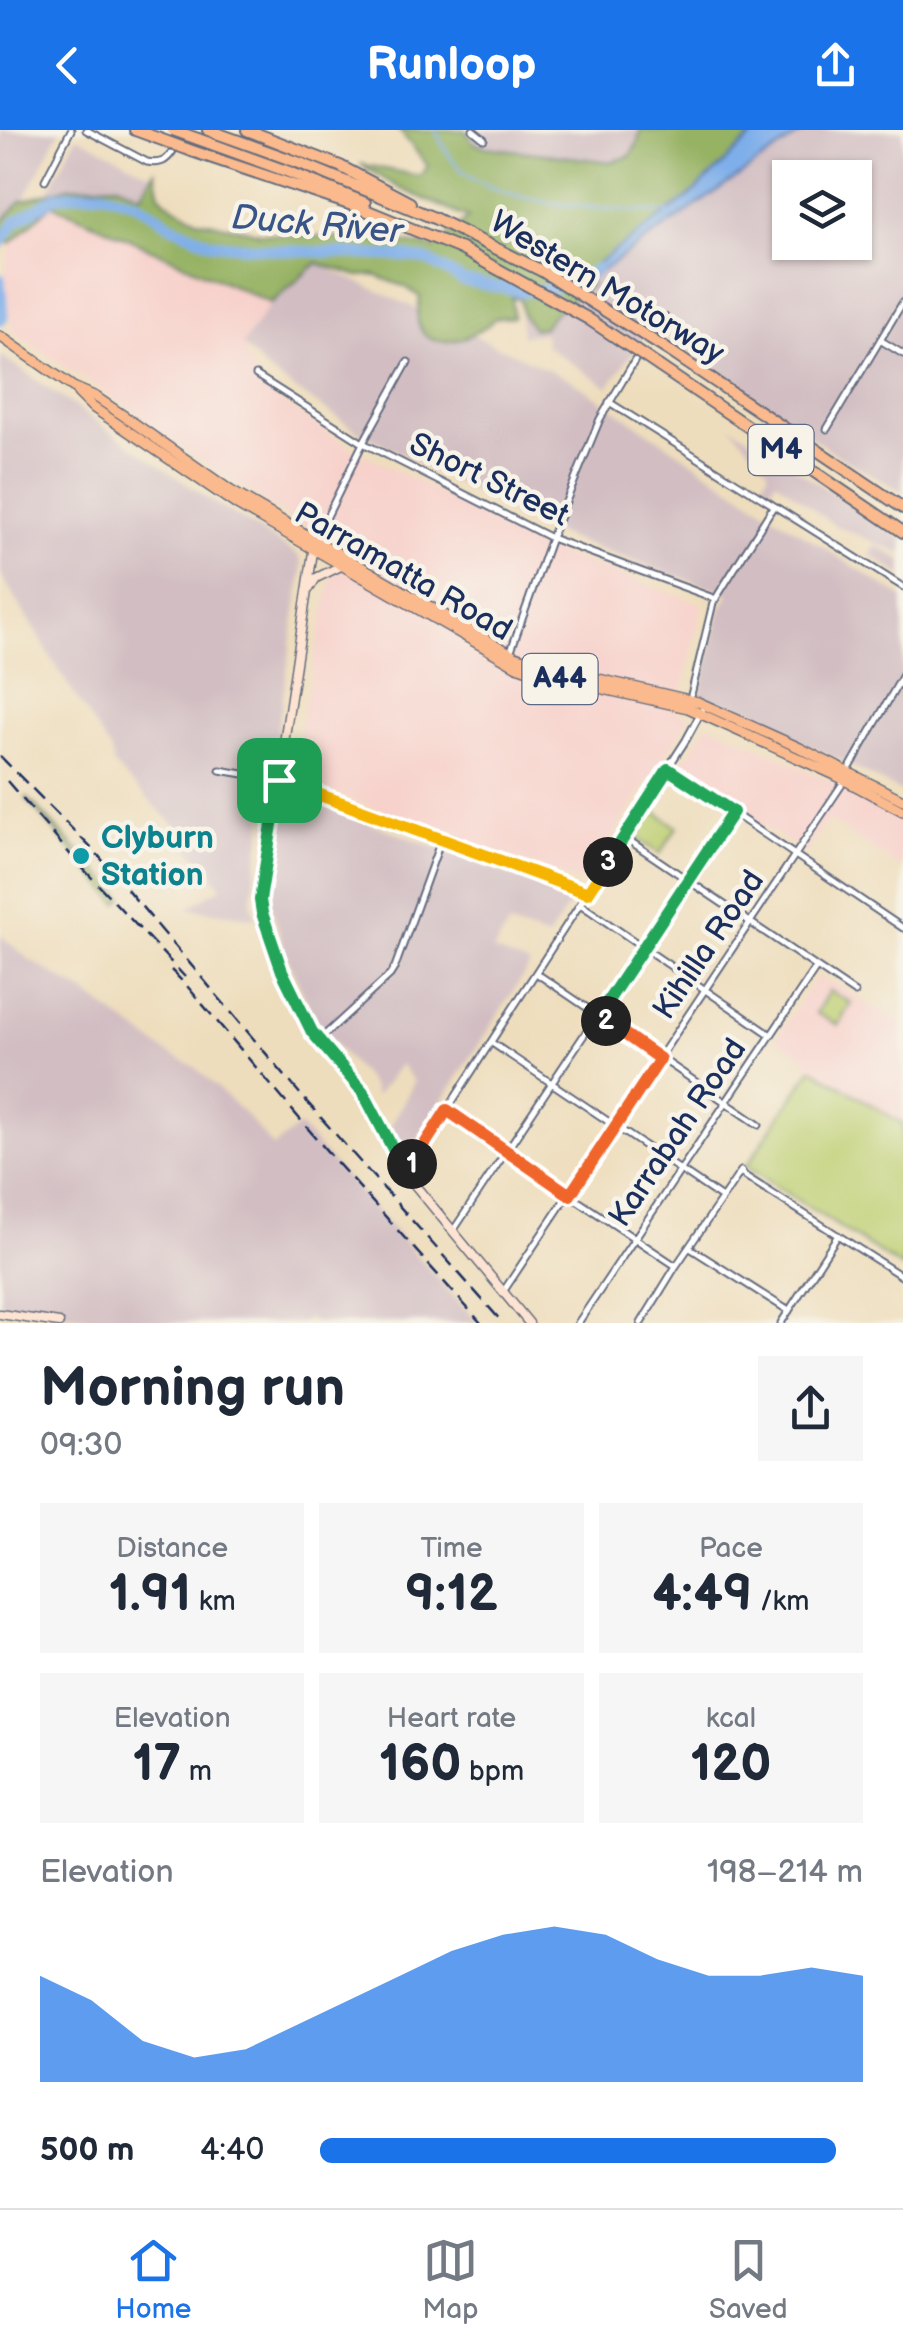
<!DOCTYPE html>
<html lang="en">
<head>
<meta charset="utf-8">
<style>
	:root { --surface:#fff; --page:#f6f6f7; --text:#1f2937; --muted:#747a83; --line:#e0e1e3; --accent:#1a73e8 }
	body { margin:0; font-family:"Balsamiq Sans",sans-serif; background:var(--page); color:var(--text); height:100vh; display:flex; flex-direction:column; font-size:38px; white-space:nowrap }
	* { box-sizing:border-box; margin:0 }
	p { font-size:32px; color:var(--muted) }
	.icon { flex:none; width:55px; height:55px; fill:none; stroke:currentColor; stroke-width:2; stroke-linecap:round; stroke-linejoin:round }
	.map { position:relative; height:1193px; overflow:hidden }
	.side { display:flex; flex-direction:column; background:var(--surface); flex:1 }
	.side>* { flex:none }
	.fabs { position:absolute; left:772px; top:30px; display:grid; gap:20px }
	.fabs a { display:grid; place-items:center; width:100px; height:100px; border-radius:0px; background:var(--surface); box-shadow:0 2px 8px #0004; font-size:50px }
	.pin { position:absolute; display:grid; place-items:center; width:85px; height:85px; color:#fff; margin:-42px; border-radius:20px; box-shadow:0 5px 15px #0006 }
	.km { position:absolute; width:50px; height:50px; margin:-25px; border-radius:50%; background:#222; color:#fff; font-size:28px; line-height:50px; text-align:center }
	.round { display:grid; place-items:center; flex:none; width:105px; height:105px; border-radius:0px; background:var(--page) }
	.head { display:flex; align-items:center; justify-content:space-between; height:170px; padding:0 40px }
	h1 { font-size:55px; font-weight:700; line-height:75px }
	.stats { display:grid; grid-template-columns:repeat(3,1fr); gap:15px; height:170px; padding:10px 40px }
	.stats div { display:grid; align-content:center; border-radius:0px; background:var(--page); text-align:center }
	.stats b { font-size:50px; font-weight:700 }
	.stats small { font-size:28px; font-weight:400 }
	.stats p { font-size:28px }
	.chart { height:280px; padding:20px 40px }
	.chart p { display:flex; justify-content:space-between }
	.chart svg { width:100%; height:180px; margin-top:10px; fill:var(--accent); opacity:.7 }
	ul { padding:0 40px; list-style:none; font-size:32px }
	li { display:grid; grid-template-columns:160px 120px 1fr; align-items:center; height:75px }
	li i { height:25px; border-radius:12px; background:var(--accent) }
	header { display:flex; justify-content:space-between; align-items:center; height:130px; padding:0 40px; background:var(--accent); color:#fff; font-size:45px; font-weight:700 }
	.tabs { display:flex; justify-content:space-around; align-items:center; height:140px; border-top:2px solid var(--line); background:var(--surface); font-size:28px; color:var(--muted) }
	.tabs a { display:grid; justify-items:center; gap:5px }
	.tabs .current { color:var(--accent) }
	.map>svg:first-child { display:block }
	.built { fill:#f7d0ca }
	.industrial { fill:#d2bec2; fill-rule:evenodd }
	.green { fill:#becf72; stroke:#6c7f68; stroke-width:2.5 }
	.forest { fill:#96b264; stroke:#587061; stroke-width:2.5 }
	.water { fill:#7fafea; stroke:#4d6fa4; stroke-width:2.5 }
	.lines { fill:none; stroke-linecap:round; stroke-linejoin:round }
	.stream { stroke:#7fafea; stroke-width:2.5 }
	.river { stroke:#7fafea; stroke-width:11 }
	.minor-casing { stroke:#656c7f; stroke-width:9 }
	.secondary-casing { stroke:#656c7f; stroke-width:11 }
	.trunk-casing { stroke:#656c7f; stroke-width:12 }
	.motorway-casing { stroke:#656c7f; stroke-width:14 }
	.minor { stroke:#fff; stroke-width:5 }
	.secondary { stroke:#fde3d1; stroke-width:8 }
	.trunk { stroke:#fbba8d; stroke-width:9 }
	.motorway { stroke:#fbba8d; stroke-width:10 }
	.rail { stroke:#1b2f5e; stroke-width:2.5; stroke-dasharray:15 8; stroke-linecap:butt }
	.motorway-bridge-casing { stroke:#656c7f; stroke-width:14; stroke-linecap:butt }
	.motorway-bridge { stroke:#fbba8d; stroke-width:10 }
	.split-1-casing { stroke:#fff; stroke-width:20 }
	.split-2-casing { stroke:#fff; stroke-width:20 }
	.split-3-casing { stroke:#fff; stroke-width:20 }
	.split-4-casing { stroke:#fff; stroke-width:20 }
	.split-1 { stroke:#22a559; stroke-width:12 }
	.split-2 { stroke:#f0652b; stroke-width:12 }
	.split-3 { stroke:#22a559; stroke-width:12 }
	.split-4 { stroke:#f5b400; stroke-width:12 }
	.culture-dot { fill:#0f9aa8; stroke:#f7f3e8; stroke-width:4 }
	.labels { text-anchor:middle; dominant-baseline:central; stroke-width:9; stroke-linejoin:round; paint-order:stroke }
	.shield { fill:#f7f3e8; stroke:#5d6a87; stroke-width:2.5 }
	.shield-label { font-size:30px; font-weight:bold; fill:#1b2f5e }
	.street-label { font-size:32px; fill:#1b2f5e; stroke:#f7f3e8 }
	.culture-label { font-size:32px; font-weight:bold; fill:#0d838f; stroke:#f7f3e8; text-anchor:start }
	.water-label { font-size:35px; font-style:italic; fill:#395588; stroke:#f7f3e8 }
</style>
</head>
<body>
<header><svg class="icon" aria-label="back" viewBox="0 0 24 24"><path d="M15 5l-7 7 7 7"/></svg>Runloop<svg class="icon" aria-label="share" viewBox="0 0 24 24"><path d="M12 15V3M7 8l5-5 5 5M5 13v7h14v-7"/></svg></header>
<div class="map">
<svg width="903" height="1193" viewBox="0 0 903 1193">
	<rect width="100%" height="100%" fill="#f7f3e8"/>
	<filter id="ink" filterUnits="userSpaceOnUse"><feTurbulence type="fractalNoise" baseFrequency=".01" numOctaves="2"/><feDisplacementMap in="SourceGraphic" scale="20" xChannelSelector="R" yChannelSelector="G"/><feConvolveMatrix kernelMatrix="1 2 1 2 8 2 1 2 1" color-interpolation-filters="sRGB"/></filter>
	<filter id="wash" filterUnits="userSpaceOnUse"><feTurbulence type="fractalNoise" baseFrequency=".0048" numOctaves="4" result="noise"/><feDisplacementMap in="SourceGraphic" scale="40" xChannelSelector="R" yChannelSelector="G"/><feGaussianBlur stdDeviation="2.25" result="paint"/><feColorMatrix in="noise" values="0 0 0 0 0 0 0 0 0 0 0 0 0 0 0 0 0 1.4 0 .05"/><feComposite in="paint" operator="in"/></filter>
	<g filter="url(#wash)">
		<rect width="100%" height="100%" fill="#eeddbc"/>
		<!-- built -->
		<path class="built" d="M52,73L271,173L242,215L261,258L350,317L558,423L703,474L677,581L689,586V589L583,753L289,647L338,416L286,386L171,311L159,298L13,202L2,158L11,113Z
			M710,594L835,653L903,688V739L828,690L805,723L678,639L707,595Z
			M817,846L829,853L831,851L889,887L903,892V994L812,938L806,928L776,908Z"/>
		<!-- industrial -->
		<path class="industrial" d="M0,0H60L26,66L0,94Z
			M465,0H640L638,13L629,27L611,32L486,17L474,13Z
			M806,0H903V362L831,321L652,195L608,257L546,216L544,203L522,206L520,184H522L528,193L544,197L552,185L590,155V149ZM790,48H855V112H790Z
			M77,6L152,45L141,65L46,66Z
			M317,133L571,250L779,389L903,468V663L840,630L700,566L720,481L729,464L564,407L359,302L270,243L242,215L271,173Z
			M0,225L204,366L298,425L302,433V443L251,772L256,788L188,778L222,757L209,739L177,707L181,701L114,636L111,621L63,547L0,443Z
			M730,295L903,410V424L834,395L776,350L770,361L761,355L768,343V339Z
			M876,415L903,431V446L871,425Z
			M289,664L573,768L548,808L509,795L493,821L530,835L407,1026L391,995L414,952L400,934L376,966L369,952L319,897L288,830L269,771L284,667Z
			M0,805L30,830L85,863L166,922L195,937L246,985L273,1017L299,996L478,1193H316L307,1188L301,1193H122L0,1173Z"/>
		<!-- green -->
		<path class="green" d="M27,667L123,768L118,773L26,668Z
			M653,680L677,697L660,724L635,707Z
			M829,861L851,873L838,895L816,883Z
			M812,938L903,994V1138L746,1037Z"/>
		<!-- forest -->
		<path class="forest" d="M399,0H465L474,13L486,17L611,32L629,27L638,13L640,0H759L690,66L583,146L590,149V155L552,185L544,197L533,199L522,184L520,168L512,167L513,187L495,188C480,206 427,228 418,192C417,185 419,174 420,167L406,157L374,145L359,146L317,133L271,173L52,74L11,113L0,112V94L21,71L68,57L118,54L141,65L155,41L160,65L167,72L199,90L260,103L403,112L435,118L468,88L401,59L360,34L420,46L428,36Z"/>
		<!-- water -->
		<path class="water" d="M759,0H806L590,149L582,145L690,66Z"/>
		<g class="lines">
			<!-- stream -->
			<path class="stream" d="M435,0C441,11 447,24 455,33C493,78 613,79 669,83"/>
			<!-- river -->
			<path class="river" d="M0,114L15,92L57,66L102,62L135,72L175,97L211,113L279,120L411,127L429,131L463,151L524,162L557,157L585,147L596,139
				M0,149L3,187L0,190"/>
		</g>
	</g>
	<g filter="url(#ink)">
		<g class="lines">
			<!-- minor casing -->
			<g class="minor-casing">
				<path id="minor" d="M86,0L147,32C160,34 166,32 173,21
					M473,0L484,9
					M45,50L71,0
					M655,203L665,187
					M880,210L903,224
					M256,245L363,313L551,408L716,469
					M609,272L903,457
					M827,299L903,172
					M315,411L363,313L408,232
					M510,523L551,408L600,289L635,230
					M690,569L713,473L773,377
					M668,639L903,798
					M220,640L279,650L588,763
					M624,707L855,863
					M580,774L771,905
					M536,843L759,995
					M318,911L390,845L395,837L441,710
					M492,913L722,1068
					M447,980L503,1021L676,1136
					M405,1042L414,1031L686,610L705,575
					M453,1101L733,682
					M690,1118L789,1181
					M503,1162L845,650L848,641L903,545
					M578,1193L816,838
					M641,1193L676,1136L741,1041L745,1046L903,1147
					M781,1193L838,1105"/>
			</g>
			<!-- secondary casing -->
			<g class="secondary-casing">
				<path id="secondary" d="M314,415L262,758C258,794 292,871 312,902C325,924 348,939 362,960C380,988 390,1021 409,1048L529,1193
					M309,459L316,448L341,436
					M0,1184L59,1193"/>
			</g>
			<!-- trunk casing -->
			<g class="trunk-casing">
				<path id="trunk" d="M0,206L73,257L96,267L124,286L231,361L515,526L551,538L698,572L800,618L903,670
					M78,263L91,276L237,375L517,536L545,546L688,578L835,645L903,681"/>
			</g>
			<!-- motorway casing -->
			<g class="motorway-casing">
				<path id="motorway" d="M135,0L157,8
					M208,0L300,33L434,88
					M247,0L340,36L410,73
					M198,9L289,42L365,73
					M192,21L358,77L461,119
					M671,222L903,378
					M660,237L903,402"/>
			</g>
			<!-- minor -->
			<use href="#minor" class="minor"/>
			<!-- secondary -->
			<use href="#secondary" class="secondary"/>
			<!-- trunk -->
			<use href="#trunk" class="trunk"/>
			<!-- motorway -->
			<use href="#motorway" class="motorway"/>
			<!-- rail -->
			<path class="rail" d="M0,626L98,725L307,972L503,1193
				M7,651L76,731L185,847
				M171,840L187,856L332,1027L481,1193"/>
			<!-- motorway-bridge casing -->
			<g class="motorway-bridge-casing">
				<path id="motorway-bridge" d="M173,0L198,9
					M157,8L192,21
					M434,88L542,141L671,222
					M461,119L587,188L660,237"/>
			</g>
			<!-- motorway-bridge -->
			<use href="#motorway-bridge" class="motorway-bridge"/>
		</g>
	</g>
	<g class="lines" filter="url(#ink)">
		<!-- split-1 casing -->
		<g class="split-1-casing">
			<path id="split-1" d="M279,650L260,770L262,783L282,841L312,902L363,962L405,1042L412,1034"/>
		</g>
		<!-- split-2 casing -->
		<g class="split-2-casing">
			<path id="split-2" d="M412,1034L447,980L570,1065L660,929L606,891"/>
		</g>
		<!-- split-3 casing -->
		<g class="split-3-casing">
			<path id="split-3" d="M606,891L598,886L733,682L668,639L608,732"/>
		</g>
		<!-- split-4 casing -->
		<g class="split-4-casing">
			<path id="split-4" d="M279,650L588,763L608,732"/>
		</g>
		<!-- split-1 -->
		<use href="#split-1" class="split-1"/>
		<!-- split-2 -->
		<use href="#split-2" class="split-2"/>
		<!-- split-3 -->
		<use href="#split-3" class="split-3"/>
		<!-- split-4 -->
		<use href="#split-4" class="split-4"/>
	</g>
	<!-- markers -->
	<circle class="culture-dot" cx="81" cy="726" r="10"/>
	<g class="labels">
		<!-- shield labels -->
		<g class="shield">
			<rect x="748.5" y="295" width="65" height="50" rx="8"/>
			<rect x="522.5" y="524" width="75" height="50" rx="8"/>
		</g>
		<g class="shield-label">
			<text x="781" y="320">M4</text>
			<text x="560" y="549">A44</text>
		</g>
		<!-- street labels -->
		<g class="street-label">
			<text transform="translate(607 158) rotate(31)">Western Motorway</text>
			<text transform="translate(489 350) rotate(26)">Short Street</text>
			<text transform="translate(403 442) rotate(30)">Parramatta Road</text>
			<text transform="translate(709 815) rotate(-56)">Kihilla Road</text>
			<text transform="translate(678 1003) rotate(-56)">Karrabah Road</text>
		</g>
		<!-- culture labels -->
		<g class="culture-label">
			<text x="101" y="708">Clyburn<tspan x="101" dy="37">Station</tspan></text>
		</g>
		<!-- water labels -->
		<g class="water-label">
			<text transform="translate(317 95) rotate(5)">Duck River</text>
		</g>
	</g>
</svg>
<div class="fabs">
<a><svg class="icon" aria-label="layers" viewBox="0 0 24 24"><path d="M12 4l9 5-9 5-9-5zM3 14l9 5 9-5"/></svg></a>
</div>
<div class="pin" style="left:279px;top:650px;background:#1e9e55"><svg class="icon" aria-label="arrive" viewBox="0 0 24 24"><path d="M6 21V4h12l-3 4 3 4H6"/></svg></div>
<b class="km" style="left:412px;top:1034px">1</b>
<b class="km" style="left:606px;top:891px">2</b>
<b class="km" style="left:608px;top:732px">3</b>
</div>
<section class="side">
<div class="head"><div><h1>Morning run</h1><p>09:30</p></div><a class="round"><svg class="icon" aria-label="share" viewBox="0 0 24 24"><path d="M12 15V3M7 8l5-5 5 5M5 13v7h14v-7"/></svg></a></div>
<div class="stats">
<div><p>Distance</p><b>1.91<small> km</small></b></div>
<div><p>Time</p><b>9:12</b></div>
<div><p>Pace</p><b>4:49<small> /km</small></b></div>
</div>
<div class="stats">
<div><p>Elevation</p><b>17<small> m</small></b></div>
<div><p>Heart rate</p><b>160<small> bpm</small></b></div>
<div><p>kcal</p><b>120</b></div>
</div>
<div class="chart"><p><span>Elevation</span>198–214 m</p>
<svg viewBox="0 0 160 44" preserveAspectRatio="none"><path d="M0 44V18L10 24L20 34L30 38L40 36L50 30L60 24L70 18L80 12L90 8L100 6L110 8L120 14L130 18L140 18L150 16L160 18V44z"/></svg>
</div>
<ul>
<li><b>500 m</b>4:40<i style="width:95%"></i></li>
</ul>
</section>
<nav class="tabs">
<a class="current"><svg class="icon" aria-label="home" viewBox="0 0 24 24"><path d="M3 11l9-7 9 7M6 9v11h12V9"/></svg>Home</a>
<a><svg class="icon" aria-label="map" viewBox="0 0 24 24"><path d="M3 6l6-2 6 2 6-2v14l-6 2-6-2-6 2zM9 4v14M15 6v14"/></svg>Map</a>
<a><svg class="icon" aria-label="saved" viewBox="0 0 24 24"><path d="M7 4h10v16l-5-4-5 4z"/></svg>Saved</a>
</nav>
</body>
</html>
